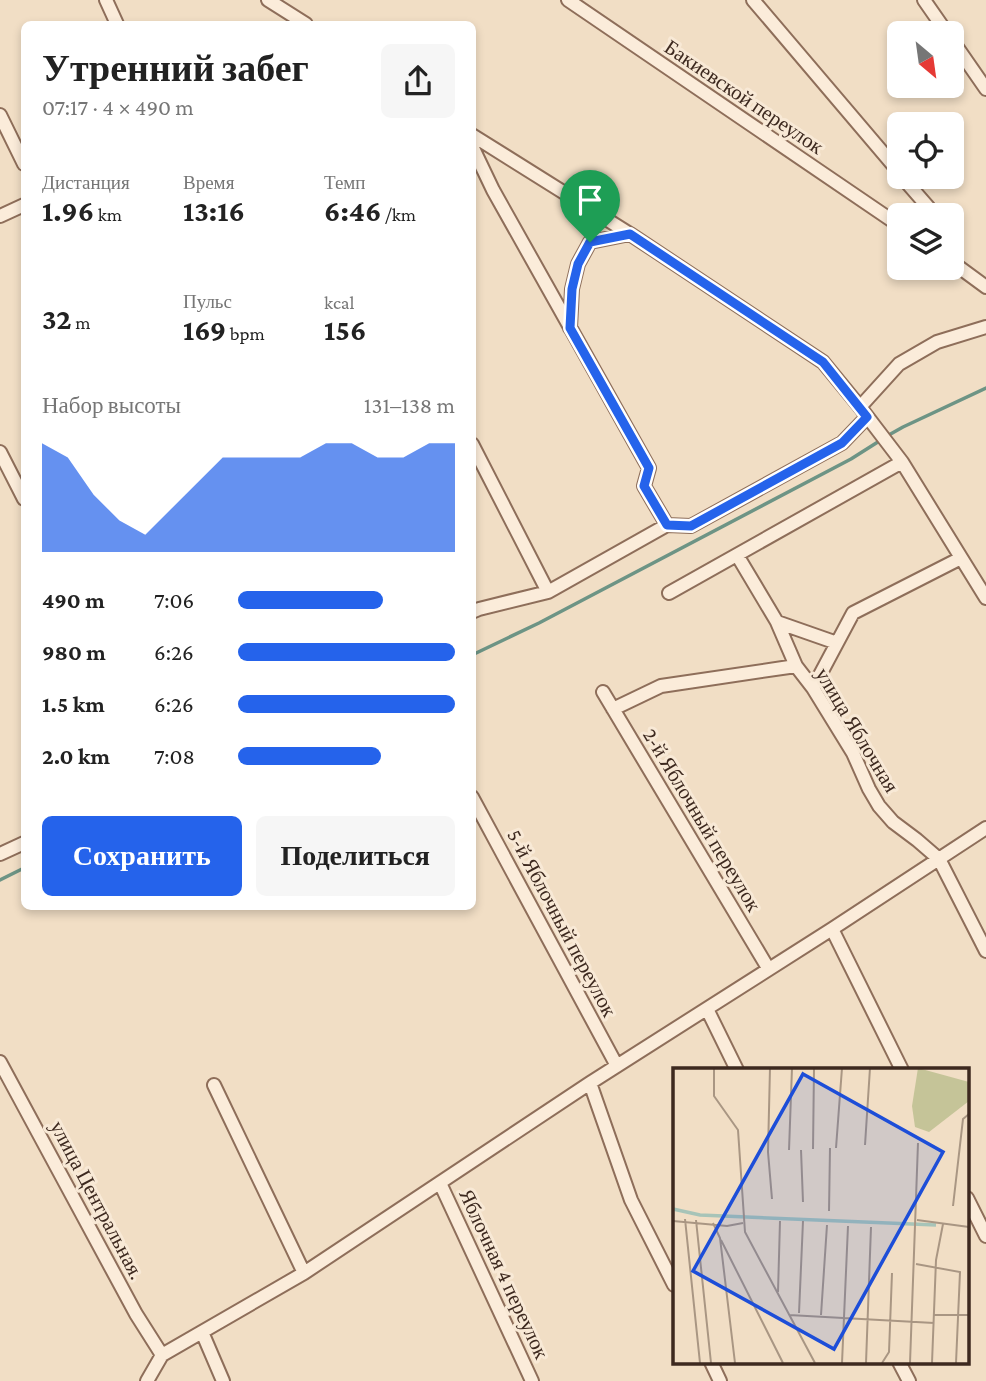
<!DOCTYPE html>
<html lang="ru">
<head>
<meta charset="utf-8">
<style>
	:root { --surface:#fff; --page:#f6f6f6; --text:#222; --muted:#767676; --accent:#2563eb }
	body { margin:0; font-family:"Crimson Pro",serif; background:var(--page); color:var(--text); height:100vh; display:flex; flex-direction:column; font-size:26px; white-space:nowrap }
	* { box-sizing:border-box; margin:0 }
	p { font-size:23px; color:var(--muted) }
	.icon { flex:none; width:38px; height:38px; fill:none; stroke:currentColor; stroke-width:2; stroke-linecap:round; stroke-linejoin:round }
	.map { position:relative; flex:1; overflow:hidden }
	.sheet { position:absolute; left:21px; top:21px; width:455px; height:889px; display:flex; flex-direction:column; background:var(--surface); border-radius:10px; box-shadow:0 4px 10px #0003 }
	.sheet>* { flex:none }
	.needle { width:46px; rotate:151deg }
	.tools { position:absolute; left:887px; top:21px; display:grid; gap:14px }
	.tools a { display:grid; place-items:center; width:77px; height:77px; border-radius:10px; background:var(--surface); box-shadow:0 4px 10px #0003; font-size:35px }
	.pin { position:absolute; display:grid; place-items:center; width:60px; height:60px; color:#fff; margin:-72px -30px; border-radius:50% 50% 50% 0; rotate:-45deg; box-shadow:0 0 7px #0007 }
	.pin .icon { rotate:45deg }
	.round { display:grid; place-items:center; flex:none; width:74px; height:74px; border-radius:10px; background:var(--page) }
	.headline { display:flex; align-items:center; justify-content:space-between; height:119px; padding:0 21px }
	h1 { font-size:38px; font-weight:700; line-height:52px }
	.metrics { display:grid; grid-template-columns:repeat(3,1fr); gap:10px; height:119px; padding:7px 21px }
	.metrics div { display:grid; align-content:center }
	.metrics b { font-size:30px; font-weight:700 }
	.metrics small { font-size:19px; font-weight:400 }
	.metrics p { font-size:19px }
	.chart { height:196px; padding:14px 21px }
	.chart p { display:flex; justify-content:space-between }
	.chart svg { width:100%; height:126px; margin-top:7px; fill:var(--accent); opacity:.7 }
	.action { display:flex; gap:14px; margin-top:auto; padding:14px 21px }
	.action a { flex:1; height:80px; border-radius:10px; background:var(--accent); color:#fff; font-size:28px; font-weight:700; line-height:80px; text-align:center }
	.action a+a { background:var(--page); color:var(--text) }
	ul { padding:0 21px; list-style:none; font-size:23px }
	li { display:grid; grid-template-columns:112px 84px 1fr; align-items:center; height:52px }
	li i { height:18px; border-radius:9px; background:var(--accent) }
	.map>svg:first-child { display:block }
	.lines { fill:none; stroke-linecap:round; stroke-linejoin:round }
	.stream { stroke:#6d9485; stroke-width:3.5 }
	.minor-casing { stroke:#8e6e5a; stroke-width:16 }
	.minor { stroke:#fbecda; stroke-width:12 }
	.route-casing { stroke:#fff; stroke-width:14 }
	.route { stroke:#2563eb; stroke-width:9 }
	.labels { text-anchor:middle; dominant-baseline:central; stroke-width:6; stroke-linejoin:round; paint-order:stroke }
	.street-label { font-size:21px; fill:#3d291f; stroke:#f8e9d6 }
	.inset-river { fill:none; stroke:#a7c4b8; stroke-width:3.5 }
	.inset-road { fill:none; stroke:#a99683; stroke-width:2 }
	.view { fill:#1d4ed8; fill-opacity:0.15; stroke:#1d4ed8; stroke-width:3.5 }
	.inset-edge { fill:none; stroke:#3d291f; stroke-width:3.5 }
</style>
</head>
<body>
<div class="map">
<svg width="986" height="1381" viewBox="0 0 986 1381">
	<rect width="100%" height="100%" fill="#f1dec5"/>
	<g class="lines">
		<!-- stream -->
		<path class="stream" d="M887,436L903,427L986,388
			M472,655L539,623L851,459L881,440
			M0,880L24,868"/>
		<!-- minor casing -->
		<g class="minor-casing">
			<path id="minor" d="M106,0L117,24
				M268,0L306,24
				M568,0L900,226
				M753,0L900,173
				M924,0L947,33
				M952,40L986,89
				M0,115L24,164
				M472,135L630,234L823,362L860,407L902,462L986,598
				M472,146L493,190L649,468L644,486L667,525
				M902,177L929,208L931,215
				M0,216L24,205
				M952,262L986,287
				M570,328L572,289L578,264L590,242L630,234
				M860,407L899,364L937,342L986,327
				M472,444L548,592
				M0,452L24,499
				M737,555L777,622L837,643
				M669,593L902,462
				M472,612L479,609L548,592L667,525L691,526L842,443L867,417
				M777,622L796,666L813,688L853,753L869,789L879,806L893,822L917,840L939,859L986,951
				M813,688L853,613L961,558
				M603,692L768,968
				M613,709L661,686L796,666
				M472,797L617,1066
				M0,854L24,843
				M832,929L902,1070
				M707,1009L737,1070
				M0,1062L136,1314L162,1355
				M590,1083L631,1200L674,1285
				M214,1085L304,1273
				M440,1183L532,1381
				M967,1198L986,1236
				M202,1332L223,1381
				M711,1362L720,1381
				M899,1362L909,1381
				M147,1381L162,1355L304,1273L590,1083L832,929L986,828"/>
		</g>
		<!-- minor -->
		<use href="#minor" class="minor"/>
	</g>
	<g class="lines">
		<!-- route casing -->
		<g class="route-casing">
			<path id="route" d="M630,234L823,362L867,417L842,443L691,526L667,525L644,486L649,468L570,328L572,289L578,264L590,242Z"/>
		</g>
		<!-- route -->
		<use href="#route" class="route"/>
	</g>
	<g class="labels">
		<!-- street labels -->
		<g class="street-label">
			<text transform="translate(744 97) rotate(34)">Бакиевской переулок</text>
			<text transform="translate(857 730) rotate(59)">улица Яблочная</text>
			<text transform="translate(702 820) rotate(59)">2-й Яблочный переулок</text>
			<text transform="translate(562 923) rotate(62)">5-й Яблочный переулок</text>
			<text transform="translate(97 1200) rotate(62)">улица Центральная.</text>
			<text transform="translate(504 1274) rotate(65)">Яблочная 4 переулок</text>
		</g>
	</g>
	<!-- overview -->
	<g transform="translate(673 1068)">
		<rect width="296" height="296" fill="#f1dec5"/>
		<path d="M245,0L296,14V33L256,64L242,59L239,38Z" fill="#c5c498"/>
		<path class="inset-river" d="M0,141L27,147L263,157"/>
		<path class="inset-road" d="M41,0V28L65,62L72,164L142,295M97,0L95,84L99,131M192,77L197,0M163,80L169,0M140,81L141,0M116,82L119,0M128,82L130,134M280,138L290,51L296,46M156,143L157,80M12,151L27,295M23,152L38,295M244,152L296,159M0,153L54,158L70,155M40,155L47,170L62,295M48,172L110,295M243,196L287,204L283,295M105,224L107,153M126,245L130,153M116,247L261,255M148,247L154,157M261,247H296M169,295L175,158M193,295L198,159M209,295L216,284L219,205M237,295L245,75M259,295L263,192L270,156"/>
		<path class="view" d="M130,6L270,84L161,281L20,203Z"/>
		<rect width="296" height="296" class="inset-edge"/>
	</g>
</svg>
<div class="tools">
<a><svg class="needle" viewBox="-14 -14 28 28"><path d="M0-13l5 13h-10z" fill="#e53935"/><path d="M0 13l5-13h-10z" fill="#767676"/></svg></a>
<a><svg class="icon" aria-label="locate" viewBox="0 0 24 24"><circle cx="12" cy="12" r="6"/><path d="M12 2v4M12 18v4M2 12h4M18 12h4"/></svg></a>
<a><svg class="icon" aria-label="layers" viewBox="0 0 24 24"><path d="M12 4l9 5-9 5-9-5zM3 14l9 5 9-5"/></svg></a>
</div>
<div class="pin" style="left:590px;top:242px;background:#1e9e55"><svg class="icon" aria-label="arrive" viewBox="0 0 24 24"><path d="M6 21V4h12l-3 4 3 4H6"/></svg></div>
<section class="sheet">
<div class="headline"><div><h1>Утренний забег</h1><p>07:17 · 4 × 490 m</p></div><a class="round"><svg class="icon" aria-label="share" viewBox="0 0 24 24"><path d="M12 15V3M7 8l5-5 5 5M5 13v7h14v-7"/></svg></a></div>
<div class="metrics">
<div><p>Дистанция</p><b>1.96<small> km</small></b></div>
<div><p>Время</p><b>13:16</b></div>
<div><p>Темп</p><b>6:46<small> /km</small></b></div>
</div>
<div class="metrics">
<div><b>32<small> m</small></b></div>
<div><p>Пульс</p><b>169<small> bpm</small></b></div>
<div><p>kcal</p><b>156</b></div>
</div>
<div class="chart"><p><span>Набор высоты</span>131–138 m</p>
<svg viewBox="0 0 160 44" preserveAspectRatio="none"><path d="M0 44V6L10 11L20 24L30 33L40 38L50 29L60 20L70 11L80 11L90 11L100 11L110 6L120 6L130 11L140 11L150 6L160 6V44z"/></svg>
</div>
<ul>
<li><b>490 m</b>7:06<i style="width:67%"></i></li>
<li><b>980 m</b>6:26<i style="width:100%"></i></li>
<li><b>1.5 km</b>6:26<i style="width:100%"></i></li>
<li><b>2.0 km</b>7:08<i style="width:66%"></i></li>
</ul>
<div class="action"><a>Сохранить</a><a>Поделиться</a></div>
</section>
</div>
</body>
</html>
